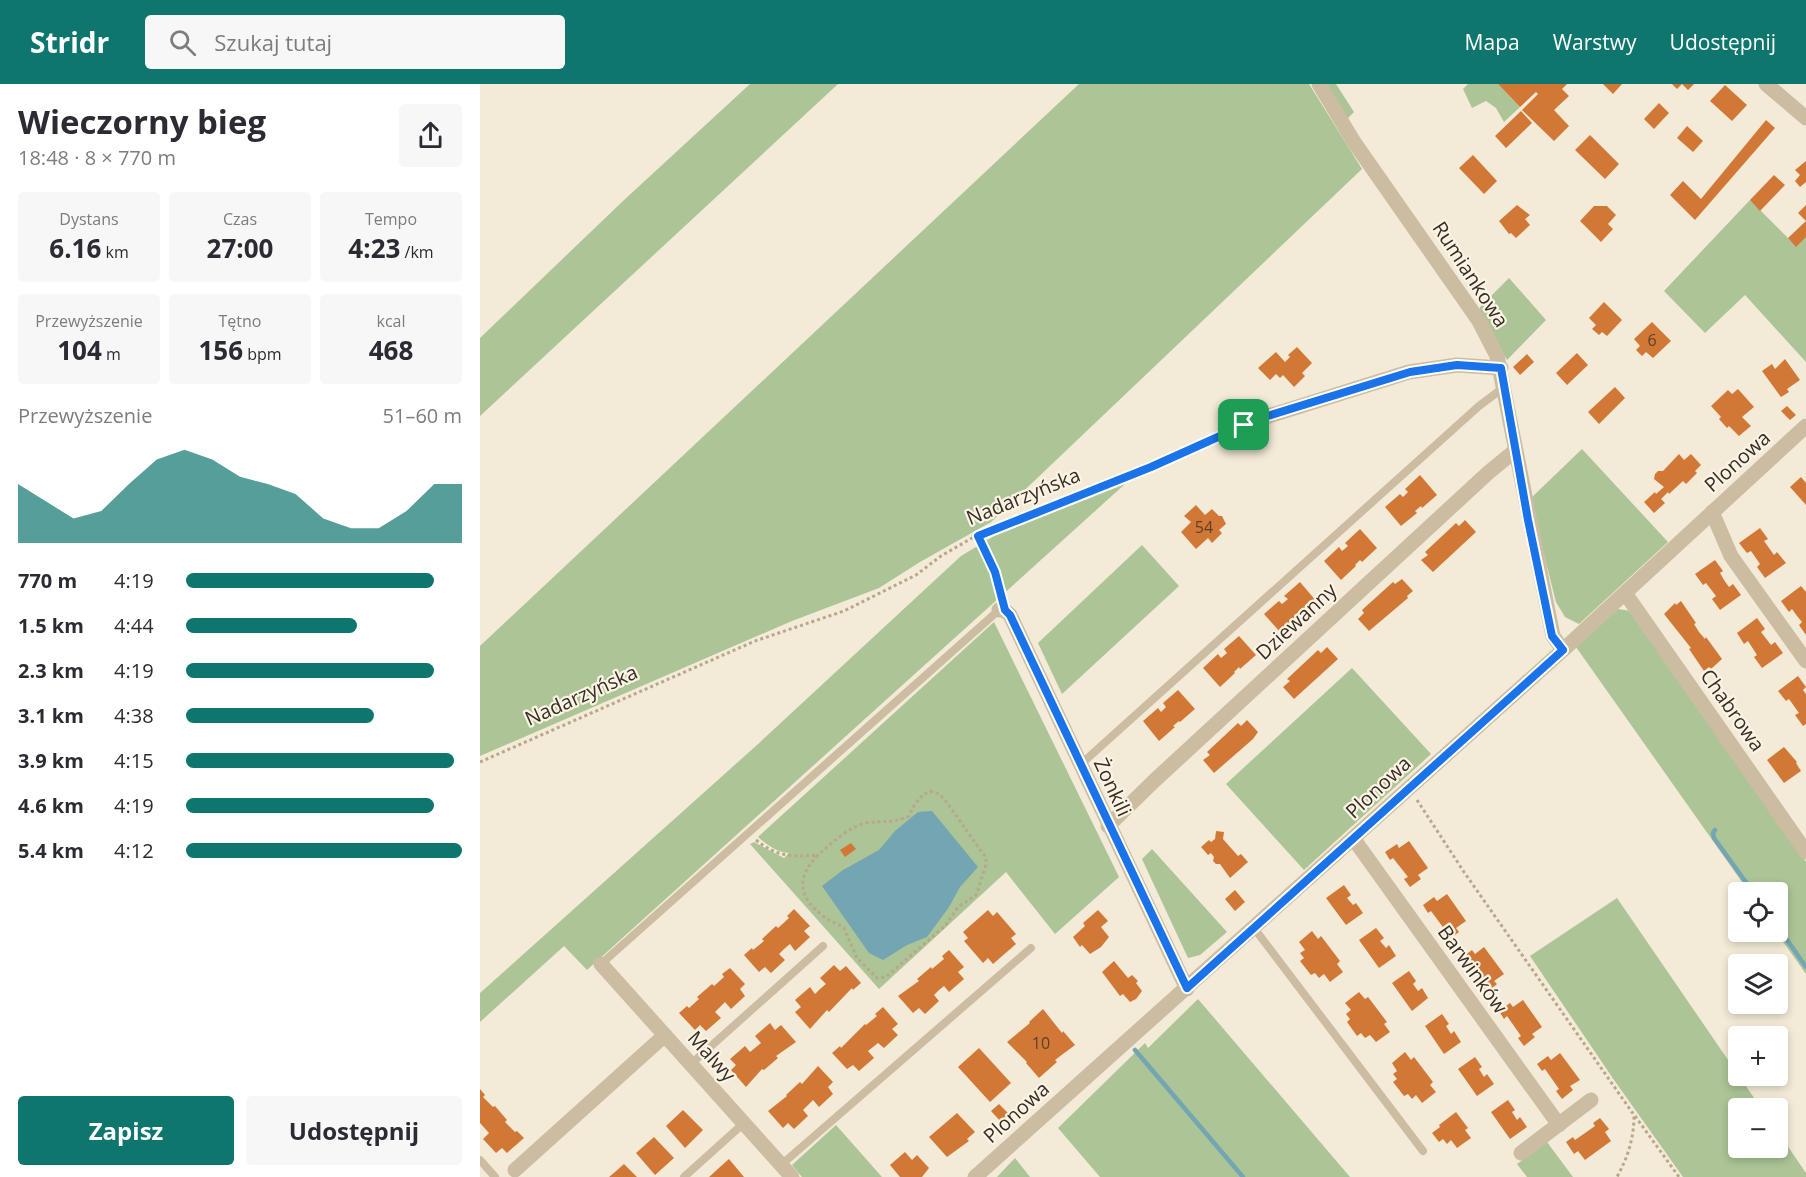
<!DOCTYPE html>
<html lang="pl">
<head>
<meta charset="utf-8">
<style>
	:root { --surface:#fff; --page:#f7f7f7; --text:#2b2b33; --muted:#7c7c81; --accent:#0f766e }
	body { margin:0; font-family:"Open Sans",sans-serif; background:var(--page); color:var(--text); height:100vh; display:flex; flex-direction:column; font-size:22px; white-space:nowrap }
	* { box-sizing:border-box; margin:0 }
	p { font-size:20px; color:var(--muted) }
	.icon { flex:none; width:33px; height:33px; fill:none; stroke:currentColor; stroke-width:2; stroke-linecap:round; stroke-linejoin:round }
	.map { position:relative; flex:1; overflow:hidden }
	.side { display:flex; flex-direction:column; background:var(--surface); width:480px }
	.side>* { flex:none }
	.tools { position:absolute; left:1248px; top:798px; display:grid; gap:12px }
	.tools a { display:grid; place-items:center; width:60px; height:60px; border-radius:6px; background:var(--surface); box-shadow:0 3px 9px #0003; font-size:30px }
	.pin { position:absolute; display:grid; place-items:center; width:51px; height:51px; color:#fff; margin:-26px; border-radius:12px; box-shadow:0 3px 9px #0006 }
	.round { display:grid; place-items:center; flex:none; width:63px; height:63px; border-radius:6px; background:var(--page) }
	.summary { display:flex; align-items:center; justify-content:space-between; height:102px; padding:0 18px }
	h1 { font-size:33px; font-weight:700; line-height:45px }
	.figures { display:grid; grid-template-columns:repeat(3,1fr); gap:9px; height:102px; padding:6px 18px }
	.figures div { display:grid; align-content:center; border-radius:6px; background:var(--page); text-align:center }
	.figures b { font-size:26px; font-weight:700 }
	.figures small { font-size:16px; font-weight:400 }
	.figures p { font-size:16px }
	.chart { height:168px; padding:12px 18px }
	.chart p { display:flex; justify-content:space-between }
	.chart svg { width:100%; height:108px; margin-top:6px; fill:var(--accent); opacity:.7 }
	.cta { display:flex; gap:12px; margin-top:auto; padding:12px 18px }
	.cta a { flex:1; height:69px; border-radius:6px; background:var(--accent); color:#fff; font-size:24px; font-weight:700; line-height:69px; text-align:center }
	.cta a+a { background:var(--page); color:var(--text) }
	ul { padding:0 18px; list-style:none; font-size:20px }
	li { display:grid; grid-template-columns:96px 72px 1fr; align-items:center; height:45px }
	li i { height:15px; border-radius:8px; background:var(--accent) }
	header { display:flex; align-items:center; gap:36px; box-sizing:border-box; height:84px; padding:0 30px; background:var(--accent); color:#fff }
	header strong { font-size:28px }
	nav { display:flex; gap:33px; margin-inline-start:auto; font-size:21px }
	.search { width:420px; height:54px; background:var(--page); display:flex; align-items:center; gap:15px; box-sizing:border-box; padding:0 21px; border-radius:6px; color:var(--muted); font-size:22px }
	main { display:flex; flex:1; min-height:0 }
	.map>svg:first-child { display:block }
	.green { fill:#acc496 }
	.water { fill:#73a5b3 }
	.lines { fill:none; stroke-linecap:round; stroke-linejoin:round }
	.stream { stroke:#73a5b3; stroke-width:4.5 }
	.building { fill:#d27836 }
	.path { stroke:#b8a78c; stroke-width:3; stroke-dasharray:3 3; stroke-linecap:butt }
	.service { stroke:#ccbda2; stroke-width:8 }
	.minor { stroke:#ccbda2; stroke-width:15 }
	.route-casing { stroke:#fff; stroke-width:12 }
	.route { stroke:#1a73e8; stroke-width:8 }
	.labels { text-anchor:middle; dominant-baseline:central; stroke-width:4.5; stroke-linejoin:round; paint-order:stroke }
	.number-label { font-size:16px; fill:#5d4029 }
	.street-label { font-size:20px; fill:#362e25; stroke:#fbf4e4 }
</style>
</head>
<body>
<header>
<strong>Stridr</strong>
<div class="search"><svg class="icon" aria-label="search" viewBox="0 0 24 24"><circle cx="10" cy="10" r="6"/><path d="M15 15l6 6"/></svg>Szukaj tutaj</div>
<nav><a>Mapa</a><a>Warstwy</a><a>Udostępnij</a></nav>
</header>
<main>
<section class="side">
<div class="summary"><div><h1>Wieczorny bieg</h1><p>18:48 · 8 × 770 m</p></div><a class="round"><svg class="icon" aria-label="share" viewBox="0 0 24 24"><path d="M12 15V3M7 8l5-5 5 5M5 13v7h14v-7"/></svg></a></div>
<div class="figures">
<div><p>Dystans</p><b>6.16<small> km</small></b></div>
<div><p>Czas</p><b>27:00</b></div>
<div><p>Tempo</p><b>4:23<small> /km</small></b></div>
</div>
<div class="figures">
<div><p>Przewyższenie</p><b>104<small> m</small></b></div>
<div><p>Tętno</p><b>156<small> bpm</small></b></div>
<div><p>kcal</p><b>468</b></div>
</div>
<div class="chart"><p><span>Przewyższenie</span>51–60 m</p>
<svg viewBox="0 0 160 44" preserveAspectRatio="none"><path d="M0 44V20L10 27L20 34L30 31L40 20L50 10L60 6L70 10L80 17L90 20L100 24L110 34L120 38L130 38L140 31L150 20L160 20V44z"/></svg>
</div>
<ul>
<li><b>770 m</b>4:19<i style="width:90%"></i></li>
<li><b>1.5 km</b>4:44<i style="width:62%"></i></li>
<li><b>2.3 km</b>4:19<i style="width:90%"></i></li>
<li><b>3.1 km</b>4:38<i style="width:68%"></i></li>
<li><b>3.9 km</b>4:15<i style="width:97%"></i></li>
<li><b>4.6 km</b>4:19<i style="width:90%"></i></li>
<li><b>5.4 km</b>4:12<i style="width:100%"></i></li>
</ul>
<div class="cta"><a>Zapisz</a><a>Udostępnij</a></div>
</section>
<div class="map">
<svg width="1326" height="1093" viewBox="0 0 1326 1093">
	<rect width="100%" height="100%" fill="#f3ebd7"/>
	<!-- green -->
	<path class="green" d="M270,0H358L0,332V254L143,117Z
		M599,0H829L882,85L511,438L440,478L399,504L312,537L0,672V562Z
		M845,0H856L874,28L867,35Z
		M988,0H1018L1040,23L1024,38L1016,24L1006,17L992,24L983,5Z
		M1270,116L1316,162L1326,153V278L1265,211L1225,249L1184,207Z
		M1029,194L1066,236L1027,276L998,227L1001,222Z
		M1102,365L1188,458L1099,540L1085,533L1076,518L1050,415Z
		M645,400L107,886L84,862L0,938V909L277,661L481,472L514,452Z
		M662,461L699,502L582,610L558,559Z
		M1138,525L1151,527L1326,778V890L1296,848L1298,808H1269L1096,563Z
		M514,538L639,793L575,850L526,788L399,905L270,760L274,758L304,774L309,769C297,768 287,761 278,753Z
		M872,584L951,670L824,786L746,700Z
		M672,765L747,848L720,871L708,874L662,775Z
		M1137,814L1281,1024H1258V1064H1298V1048L1326,1089V1093H1203L1134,996L1050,872Z
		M718,915L870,1093H620L578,1044L665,959L668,964Z
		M356,1041L402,1093H322L312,1081Z
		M1067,1058L1093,1093H1047L1037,1080Z
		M535,1074L550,1093H517Z"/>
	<!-- water -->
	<path class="water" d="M452,727L498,783L480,803L469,823L447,853L427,861L403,876L389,869L342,802L363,786L399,766L415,747L438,728Z"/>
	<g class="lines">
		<!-- stream -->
		<path class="stream" d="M1235,746L1233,749L1234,754L1273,808
			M1298,843L1326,883
			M655,966L763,1093"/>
	</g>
	<!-- building -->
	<path class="building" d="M1018,0H1087L1082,5L1089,12L1074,26L1089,42L1074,57L1042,26L1058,10L1056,8L1040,23Z
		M1123,0H1142L1133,10Z
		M1192,0H1214L1208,6L1202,0L1197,5Z
		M1245,1L1267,21L1252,37L1230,17Z
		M1179,19L1189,29L1174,45L1164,35Z
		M1041,27L1052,39L1026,64L1015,52Z
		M1286,36L1295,44L1215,136L1190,111L1203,97L1221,115Z
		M1207,42L1223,57L1213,68L1197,54Z
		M1110,51L1139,80L1125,95L1095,66Z
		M993,71L1017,97L1004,110L979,84Z
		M1326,77V98L1320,103L1315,97L1320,91L1315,86Z
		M1294,91L1305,101L1280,127L1270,116Z
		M1037,121L1050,131L1045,135L1050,141L1036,154L1031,149L1029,150L1019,137Z
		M1326,121V153L1316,163L1308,154L1326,137L1318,129Z
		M1114,122H1127L1136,131L1128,140L1133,145L1121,158L1100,137Z
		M1124,218L1142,236L1127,252L1122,248L1119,251L1112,245L1116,241L1109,234Z
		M1172,238L1191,257L1173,274L1166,268L1162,272L1156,266L1160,262L1154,255Z
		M817,263L832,279L822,289L825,292L814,303L803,291L800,294L796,290L790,296L778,284L796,268L805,278L810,273L808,271Z
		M1097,269L1108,281L1087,301L1076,289Z
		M1047,270L1054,278L1040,291L1033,283Z
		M1305,275L1320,296L1307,305L1309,308L1301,313L1282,287L1292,280L1295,285Z
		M1135,303L1145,314L1119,340L1108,328Z
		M1258,305L1274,323L1262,333L1271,342L1259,352L1249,342L1247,344L1239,335L1241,333L1231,322L1248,306L1252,310Z
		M1307,322L1316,331L1310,336L1301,327Z
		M1199,370L1204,376L1211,370L1221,381L1215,387L1217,389L1206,400L1203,397L1189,410L1188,408L1181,415L1185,419L1174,429L1164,418L1175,408L1176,410L1184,403L1174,395L1175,390L1178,387H1183Z
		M940,391L957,411L942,424L941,422L935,427L937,429L921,442L905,423L920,410L923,413L928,408L925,405Z
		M1321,393L1326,399V421L1310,403Z
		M716,421L725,431L732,425L739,432H742L746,440L739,446L742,449L732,459L728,454L716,465L701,448L711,438L704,432Z
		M985,436L996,448L953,488L941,476L948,471L945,468L976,439L979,442Z
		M1280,444L1288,455L1284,457L1294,471L1297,468L1306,479L1285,494L1277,483L1280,480L1271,467L1267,469L1259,459Z
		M880,445L897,464L882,478L880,476L875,481L876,482L861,496L844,477L859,463L862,467L868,462L865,459Z
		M1235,476L1243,487L1240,489L1244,496L1249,503L1253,500L1261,511L1240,526L1232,515L1236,512L1226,499L1223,501L1215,490Z
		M922,495L933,507L927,512L928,514L889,547L878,535L884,529L882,526L913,498L915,500Z
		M820,498L837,518L821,531L820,529L814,534L816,536L801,549L784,530L799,517L802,520L808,515L804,512Z
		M1321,502L1326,508V551L1319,541L1322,538L1317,532L1312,525L1309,528L1301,517Z
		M1201,517L1216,539L1214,540L1219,548L1225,555L1226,553L1242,575L1231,585L1229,583L1224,587L1209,565L1211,564L1184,530L1195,519L1196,521Z
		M1277,534L1285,545L1281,548L1291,561L1295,558L1303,569L1282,584L1274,573L1277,571L1268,557L1264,560L1257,549Z
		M759,552L776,571L760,585L759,583L754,588L755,589L740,603L723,584L738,570L741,574L747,569L744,565Z
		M847,563L858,575L814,615L803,603L810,597L807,595L838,566L841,569Z
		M1318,592L1326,603L1323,606L1326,610V640L1323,642L1315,631L1319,629L1309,615L1306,617L1298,607Z
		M698,606L715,625L700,638L699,637L693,642L695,643L679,657L663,637L678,624L681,628L686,623L683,619Z
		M767,636L778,648L773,655L734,689L723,676L730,671L727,668L758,639L761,642Z
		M1304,663L1317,678L1316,679L1321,687L1304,699L1287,676Z
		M736,747L744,748L743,755L758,772L761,770L768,778L750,794L740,780H736L733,777L734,773L731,769L728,771L721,763L729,756L731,758L735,755Z
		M929,757L948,784L938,791L941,795L930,803L924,795L928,793L913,774L910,776L905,768L917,760L919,764Z
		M371,759L376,765L365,773L360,766Z
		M864,801L871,811L867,814L873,821L876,819L883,829L866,841L846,814Z
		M755,806L765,818L755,827L745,815Z
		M967,810L986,837L976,844L979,848L968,856L962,848L965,846L951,827L948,829L943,821L954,813L957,817Z
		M314,825L330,842L324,847L330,853L315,867L310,860L304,865L299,870L305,876L291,889L285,883L279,888L264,871L272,864L273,866L284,857L282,855L296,842L298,844L309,834L307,832Z
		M508,826L513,832L517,828L536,850L531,854L536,860L513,880L508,874L503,879L484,857L488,854L483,848Z
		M618,826L628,837L621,843L629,853L621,863L610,870L602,861L600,863L593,853L605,842L603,839Z
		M896,844L904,854L900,857L906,864L909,861L916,872L899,884L879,856Z
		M832,847L838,855L841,852L860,877L857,880L863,888L850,898L844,890L839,894L835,889L831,891L820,877L824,874L820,869L825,866L819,858Z
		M1004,863L1024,890L1014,897L1017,900L1006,909L1000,901L1004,899L989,879L986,881L981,874L992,866L995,870Z
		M469,866L484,883L478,888L484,895L469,908L464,902L459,906L454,911L459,917L445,930L439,924L433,929L418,912L439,897L437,895L451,883L452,885L464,875L462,872Z
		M634,877L648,894L652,891L658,897L656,899L662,907L656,915L650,918L643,910L640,912L622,888Z
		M354,881L360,887L366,882L381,899L373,906L372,904L349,928L347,926L330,945L315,928L321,923L315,916L330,903L335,910L340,905L346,900L340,894Z
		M250,884L265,900L260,905L265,912L251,925L245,918L235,928L241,934L226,947L220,941L215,946L199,929L207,922L209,924L219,915L217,913L232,900L234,902L244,893L242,890Z
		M929,887L936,897L933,900L938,907L942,904L948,914L932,927L912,899Z
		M879,908L885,915L888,913L907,938L904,940L910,948L896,958L890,951L885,954L881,949L877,952L867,938L870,935L866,930L871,926L865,919Z
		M1043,916L1062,943L1052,950L1055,953L1044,962L1038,954L1041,952L1027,932L1024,935L1019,927L1030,919L1033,923Z
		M403,923L418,940L412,945L418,951L404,964L398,959L388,967L394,974L379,987L373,981L367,985L352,969L360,962L361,964L385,940L386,941L397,932L395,930Z
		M563,925L582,949L583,947L595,961L575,976L577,978L559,994L546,979L547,978L527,958L550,939L549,938Z
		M962,930L969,940L966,942L971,950L974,947L981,958L964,970L945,942Z
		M290,939L295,946L301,941L316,958L296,972L298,974L284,986L282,985L266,1003L251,986L256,981L250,975L265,962L270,968L281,959L275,952Z
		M499,964L531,999L510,1018L478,983Z
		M925,968L931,976L934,973L953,998L950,1001L956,1008L942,1019L936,1011L932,1015L928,1010L924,1012L913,998L917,995L913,990L917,987L912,979Z
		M1080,969L1100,996L1090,1002L1093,1006L1082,1015L1076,1007L1079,1005L1065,985L1062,987L1057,980L1068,972L1071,976Z
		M995,973L1002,983L999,985L1004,993L1007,990L1014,1000L997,1012L978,985Z
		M338,982L353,998L348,1003L353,1010L339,1023L333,1016L323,1026L328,1032L314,1045L308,1039L303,1044L288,1027L307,1012L306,1011L320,998L322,1000Z
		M0,1005L5,1011L3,1013L13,1023L15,1022L27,1036L25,1038L35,1048L37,1047L44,1054L27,1069L22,1064L16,1069L3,1055L9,1049L0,1039Z
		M1028,1016L1035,1026L1032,1028L1037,1036L1040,1033L1047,1043L1030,1055L1011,1028Z
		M519,1020L530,1031L522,1039L511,1027Z
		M203,1026L223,1046L205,1064L186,1042Z
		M976,1028L988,1044L985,1046L991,1054L977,1064L971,1056L967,1060L963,1055L959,1058L952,1049L960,1043L959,1041Z
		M477,1029L495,1048L487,1055L489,1057L467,1073L449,1053Z
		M1120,1034L1129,1045L1125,1048L1131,1057L1105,1076L1098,1067L1094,1070L1086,1058L1093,1053L1095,1056L1115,1042L1113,1039Z
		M174,1053L194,1074L175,1091L156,1069Z
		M425,1068L432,1076L437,1071L449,1084L442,1093H420L410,1081Z
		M249,1075L264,1093H229L240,1083Z
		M144,1080L157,1093H129L135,1088Z"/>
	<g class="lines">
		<!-- path -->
		<path class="path" d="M498,452L515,488L522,509
			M0,678L275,557L364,527L436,491L461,472L492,454L671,383L765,340
			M937,716L984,788L1154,1031C1154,1054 1148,1073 1137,1093
			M276,756C297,773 312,773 338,771C316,794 318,813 343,832C349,837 357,839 364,844L377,874L397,894L406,893L465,842L478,823L496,811L506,781V774L465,716L459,710L450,707C438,713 434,721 429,732C412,740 403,736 386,739C368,743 352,759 338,771
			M1155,1032L1199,1093"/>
		<!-- service -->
		<path class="service" d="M600,681L999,322L1023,304
			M774,844L943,1067
			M121,880L519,526
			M211,980L343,862
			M0,1076L15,1093
			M301,1081L551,864
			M204,1093L264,1039"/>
		<!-- minor -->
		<path class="minor" d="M839,0L874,58L999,237L1017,272L1073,552L1083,566
			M1286,0L1326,34
			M779,335L929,288L977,281L1021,284
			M1232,428L1251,472L1326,577
			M1145,509L1326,768
			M519,526L522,524L530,531L707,905
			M628,742L674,697L1009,388L1036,366
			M873,754L1079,1041
			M121,880L312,1093
			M1041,1069L1111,1016
			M35,1086L185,951
			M495,1093L1083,566L1326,342"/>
	</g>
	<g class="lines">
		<!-- route casing -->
		<g class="route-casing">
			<path id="route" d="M977,281L1021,284L1048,436L1072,552L1083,566L707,904L530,531L525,526L515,488L498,452L671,383L778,335L930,288Z"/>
		</g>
		<!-- route -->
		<use href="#route" class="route"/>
	</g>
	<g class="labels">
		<!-- number labels -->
		<g class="number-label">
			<text x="1172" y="256">6</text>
			<text x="724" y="443">54</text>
			<text x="561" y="959">10</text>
		</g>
		<!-- street labels -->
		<g class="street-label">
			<text transform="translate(991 190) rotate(57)">Rumiankowa</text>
			<text transform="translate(1257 377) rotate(-42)">Plonowa</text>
			<text transform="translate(543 412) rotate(-22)">Nadarzyńska</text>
			<text transform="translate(816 537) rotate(-43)">Dziewanny</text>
			<text transform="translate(101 611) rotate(-24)">Nadarzyńska</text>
			<text transform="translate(1253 626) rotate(55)">Chabrowa</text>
			<text transform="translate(633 703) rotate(65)">Żonkili</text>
			<text transform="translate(898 703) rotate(-43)">Plonowa</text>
			<text transform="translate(993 885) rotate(54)">Barwinków</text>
			<text transform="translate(232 972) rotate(48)">Malwy</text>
			<text transform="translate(536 1028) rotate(-42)">Plonowa</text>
		</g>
	</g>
</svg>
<div class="tools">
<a><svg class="icon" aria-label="locate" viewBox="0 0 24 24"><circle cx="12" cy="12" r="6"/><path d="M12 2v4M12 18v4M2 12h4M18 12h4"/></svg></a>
<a><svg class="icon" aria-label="layers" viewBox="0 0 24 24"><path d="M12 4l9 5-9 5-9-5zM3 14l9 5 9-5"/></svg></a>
<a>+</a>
<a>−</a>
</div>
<div class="pin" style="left:764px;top:341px;background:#1e9e55"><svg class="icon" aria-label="arrive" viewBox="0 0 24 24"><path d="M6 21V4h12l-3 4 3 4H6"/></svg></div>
</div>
</main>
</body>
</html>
